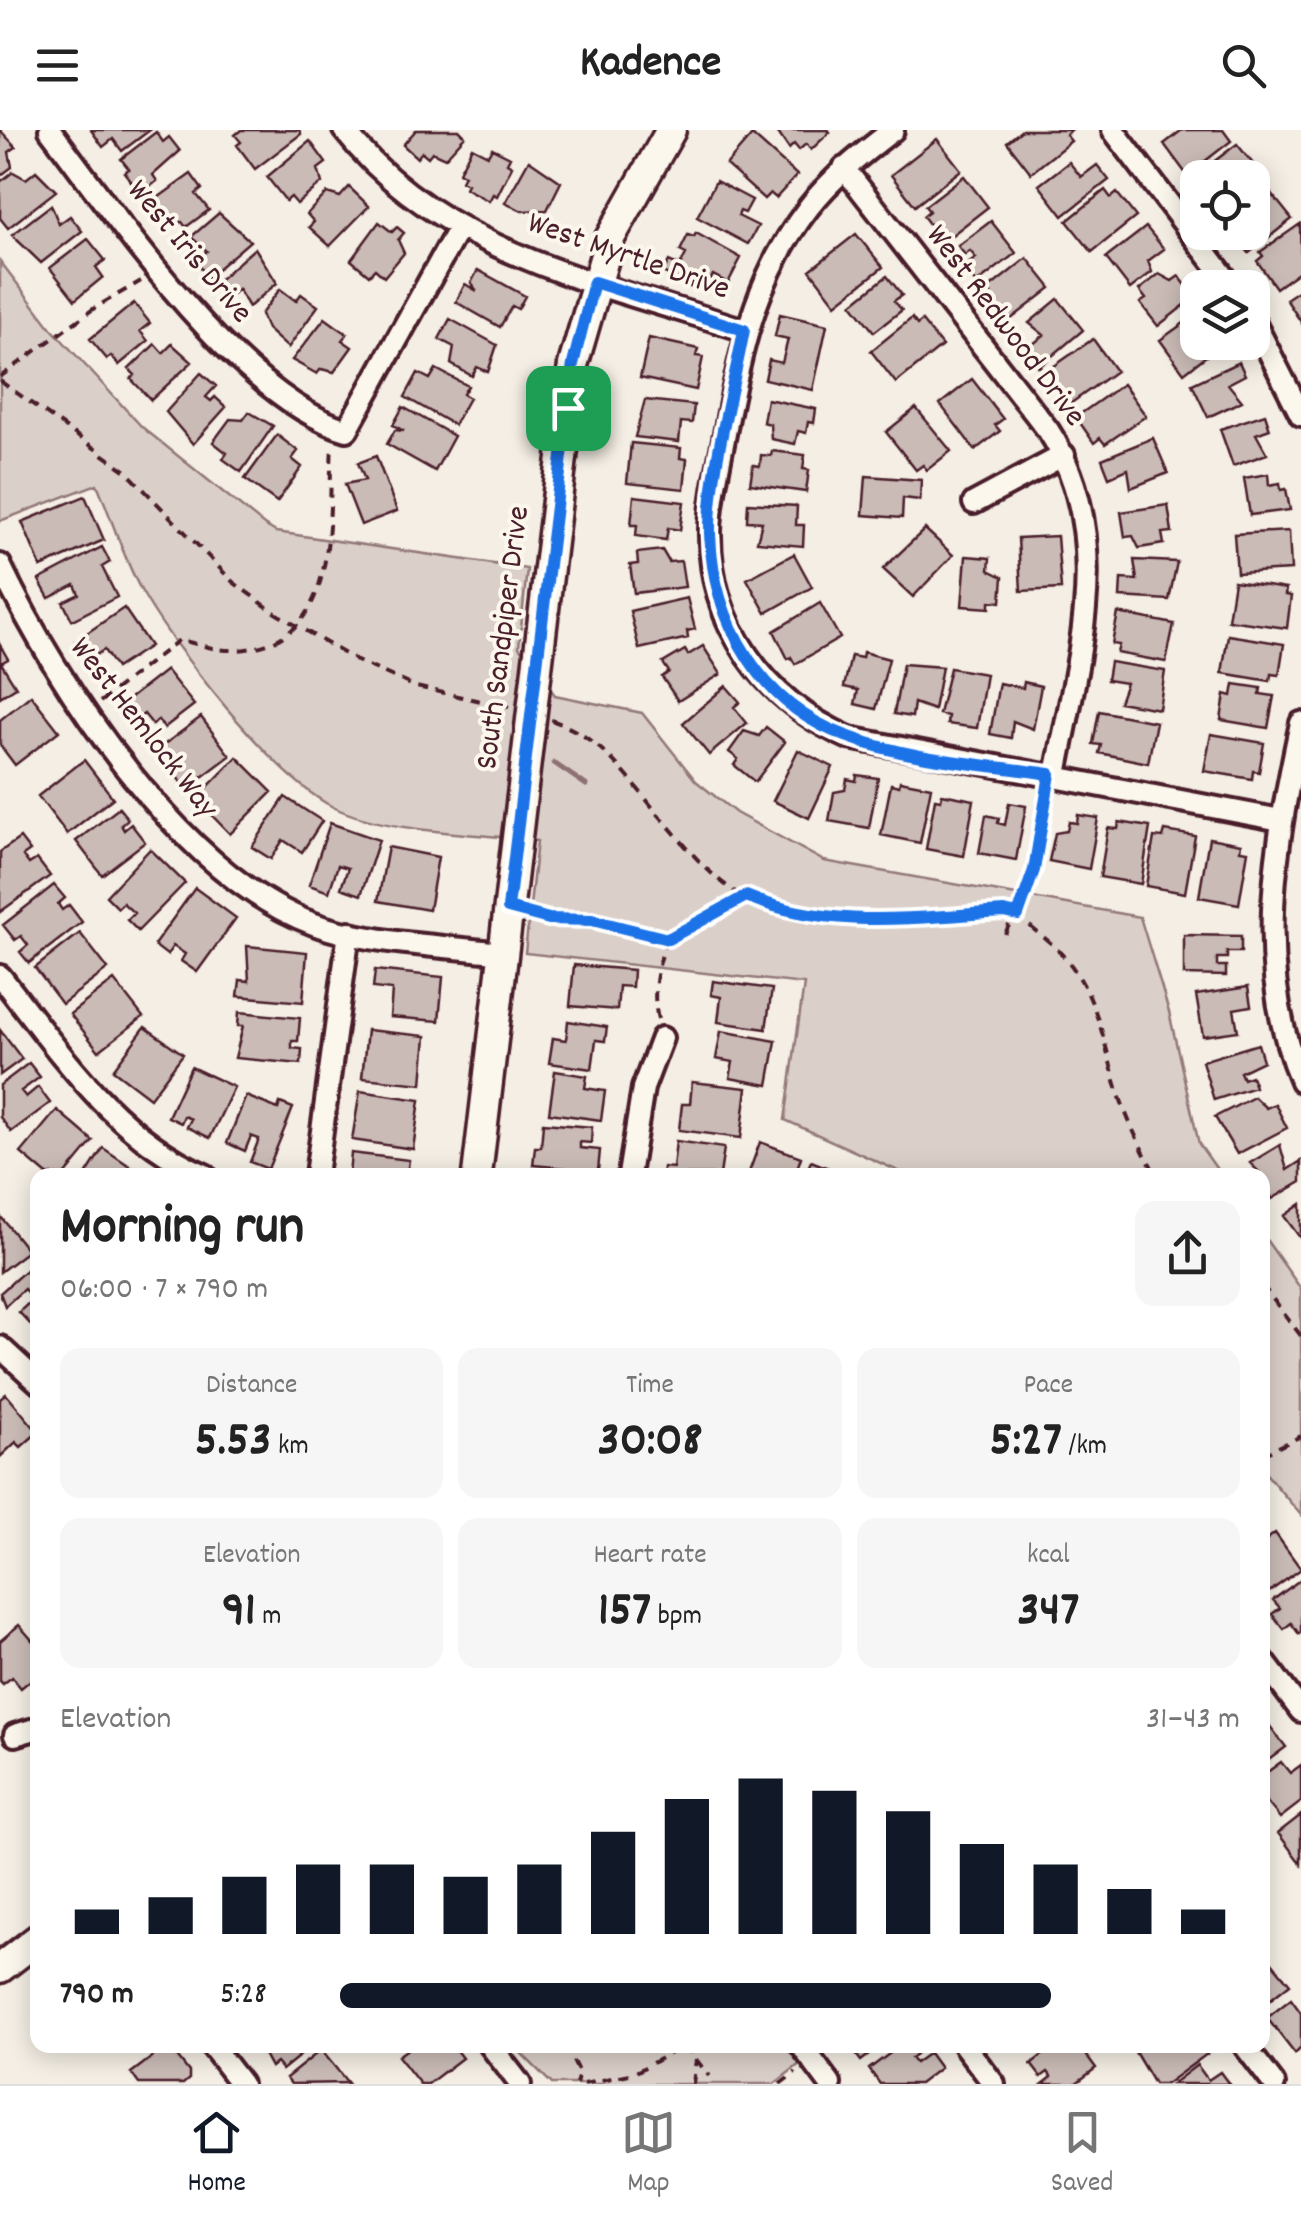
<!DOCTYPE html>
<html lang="en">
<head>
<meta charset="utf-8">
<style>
	:root { --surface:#fff; --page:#f6f6f6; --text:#222; --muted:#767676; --line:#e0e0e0; --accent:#111827 }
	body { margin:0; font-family:Dekko,sans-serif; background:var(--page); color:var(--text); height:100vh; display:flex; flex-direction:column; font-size:38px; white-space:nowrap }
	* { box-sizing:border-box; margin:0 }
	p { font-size:32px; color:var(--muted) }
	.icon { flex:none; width:55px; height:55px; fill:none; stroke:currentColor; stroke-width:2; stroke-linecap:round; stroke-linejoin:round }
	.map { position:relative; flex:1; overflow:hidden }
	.panel { position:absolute; left:30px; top:1038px; width:1240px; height:885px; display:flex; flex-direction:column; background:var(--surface); border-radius:20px; box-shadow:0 5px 25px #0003 }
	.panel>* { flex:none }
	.tools { position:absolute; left:1180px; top:30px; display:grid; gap:20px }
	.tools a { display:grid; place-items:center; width:90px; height:90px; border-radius:20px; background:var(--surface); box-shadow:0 5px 25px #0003; font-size:50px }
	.pin { position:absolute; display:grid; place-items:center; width:85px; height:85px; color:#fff; margin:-42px; border-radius:20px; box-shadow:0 5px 15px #0006 }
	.round { display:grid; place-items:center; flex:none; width:105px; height:105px; border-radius:20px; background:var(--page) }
	.head { display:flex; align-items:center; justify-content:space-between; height:170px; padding:0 30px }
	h1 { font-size:55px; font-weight:700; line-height:75px }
	.metrics { display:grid; grid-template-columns:repeat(3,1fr); gap:15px; height:170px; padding:10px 30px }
	.metrics div { display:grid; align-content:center; border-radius:20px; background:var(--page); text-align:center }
	.metrics b { font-size:50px; font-weight:700 }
	.metrics small { font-size:28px; font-weight:400 }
	.metrics p { font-size:28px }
	.chart { height:280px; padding:20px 30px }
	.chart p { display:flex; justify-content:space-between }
	.chart svg { width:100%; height:180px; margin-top:10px; stroke:var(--accent); stroke-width:6 }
	ul { padding:0 30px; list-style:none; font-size:32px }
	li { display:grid; grid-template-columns:160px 120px 1fr; align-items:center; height:75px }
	li i { height:25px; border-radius:12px; background:var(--accent) }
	header { display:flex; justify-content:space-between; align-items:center; height:130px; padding:0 30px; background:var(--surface); font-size:45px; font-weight:700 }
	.tab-bar { display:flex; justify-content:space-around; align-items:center; height:140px; border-top:2px solid var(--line); background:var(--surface); font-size:28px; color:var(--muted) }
	.tab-bar a { display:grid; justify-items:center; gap:5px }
	.tab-bar .on { color:var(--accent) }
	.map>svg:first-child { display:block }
	.green { fill:#dbd0c9; stroke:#92787a; stroke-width:2.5 }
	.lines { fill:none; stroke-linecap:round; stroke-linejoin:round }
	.stream { stroke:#8d7174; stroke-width:5 }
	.building { fill:#cabbb6; stroke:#4a1f2b; stroke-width:2.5 }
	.minor-casing { stroke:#4a1f2b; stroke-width:28 }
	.tertiary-casing { stroke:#4a1f2b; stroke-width:35 }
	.path { stroke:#4a1f2b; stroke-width:4; stroke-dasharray:10 8; stroke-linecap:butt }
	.minor { stroke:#fbf7ec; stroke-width:20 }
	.tertiary { stroke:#fbf7ec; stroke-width:28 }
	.route-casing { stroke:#fff; stroke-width:20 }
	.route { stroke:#1a73e8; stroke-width:12 }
	.labels { text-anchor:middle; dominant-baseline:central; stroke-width:8; stroke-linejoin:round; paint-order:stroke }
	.street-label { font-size:32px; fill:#4a1f2b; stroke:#fbf7ec }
</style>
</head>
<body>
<header><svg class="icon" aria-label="menu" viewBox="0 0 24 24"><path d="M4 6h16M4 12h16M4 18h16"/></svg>Kadence<svg class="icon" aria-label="search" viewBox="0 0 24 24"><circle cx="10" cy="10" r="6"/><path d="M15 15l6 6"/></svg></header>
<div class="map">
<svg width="1301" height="1954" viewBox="0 0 1301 1954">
	<rect width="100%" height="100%" fill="#f4eee4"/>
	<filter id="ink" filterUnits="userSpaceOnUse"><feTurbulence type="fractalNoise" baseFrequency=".01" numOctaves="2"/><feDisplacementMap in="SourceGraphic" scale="20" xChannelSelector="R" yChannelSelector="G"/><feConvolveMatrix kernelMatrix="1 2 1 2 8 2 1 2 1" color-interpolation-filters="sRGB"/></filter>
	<g filter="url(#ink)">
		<!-- green -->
		<path class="green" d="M0,131L51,198L142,297L264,395L276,402L527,439L519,517L555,565L642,583L696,651L736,683L824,731L1140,787L1169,882L1199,1014L1221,1045H907L785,990L804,854L525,823L537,711C478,703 385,703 333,677C277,649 172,517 141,460C123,427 112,389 97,354L0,391Z
			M1262,1104L1301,1159V1385L1263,1340Z
			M513,1915H787L801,1933L774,1954H552Z"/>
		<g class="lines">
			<!-- stream -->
			<path class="stream" d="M554,633L586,655"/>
		</g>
		<!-- building -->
		<path class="building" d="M0,0L16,17L9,22L12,37L0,46Z
			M91,0H150L122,21L113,9L103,17Z
			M241,0H299L301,4L255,39L237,15L241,12L235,5Z
			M416,0H459L465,6L445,28L432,22L428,27L422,22L417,28L403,15Z
			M776,0H828L830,2L811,20L806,14L799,20L794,14L789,19Z
			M1022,0H1071L1066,5L1071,11L1031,43L1007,12Z
			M1182,0H1223L1231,11L1187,45L1164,14Z
			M156,2L163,12L169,7L180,21L153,45L157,51L141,64L124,42L129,39L121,29Z
			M752,5L797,45L776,68L770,63L764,69L726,35Z
			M937,9L961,40L915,76L891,45Z
			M310,11L326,33L318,39L322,53L297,74L291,67L286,71L267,47Z
			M1237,14L1262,45L1252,52V48L1198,49L1195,46Z
			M472,17L488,25L492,18L510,27L507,33L512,36L497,66L493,64L489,71L465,58L467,54L461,51L464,45L459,42Z
			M529,30L561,52L547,80L522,81L505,73Z
			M1069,32L1081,47L1097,35L1109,50L1063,86L1039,55Z
			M36,41L56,61L8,98L0,88V52L13,42L26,49Z
			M191,44L202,59L196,64L209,80L186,97L182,92L170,93L165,86L159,91L148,75Z
			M964,46L988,77L943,112L923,86L929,81L925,76Z
			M716,51L752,70L745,83L740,81L738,86L758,96L748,114L697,87Z
			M349,57L369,76L330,116L309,97L314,92L307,84L327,63L340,67Z
			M1267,58L1292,89L1249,123L1233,102H1252V69Z
			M1105,60L1111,68L1117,63L1136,87L1092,122L1067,91Z
			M51,75L59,94L70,86L82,101L41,133L12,105Z
			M219,83L250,111L208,147L195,131L207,121L191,107Z
			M991,91L1016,123L976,154L964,137L976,128L970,121L965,125L958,116Z
			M379,92L392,102L397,97L404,103L398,110L404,123L384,147L375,139L369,145L351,130Z
			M1300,94L1301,140L1276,158L1257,131L1263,126L1260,122Z
			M1146,97L1164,119L1148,131L1152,142L1130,159L1106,128Z
			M696,103L741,128L728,153L713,145L710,151L695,148L690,157L663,142L669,131L680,136L686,124L680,121L688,105L694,107Z
			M856,104L883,137L836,174L810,140Z
			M88,109L105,130L96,137L103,147L75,170L50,138Z
			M255,118L277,153L249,177L238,159L226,170L213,155Z
			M1027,128L1051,158L1006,193L985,168L991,163L988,159Z
			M478,140L525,166L518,179L512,176L500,197L456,172L465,154L477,161L471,153Z
			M1159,144L1172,151L1179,146L1195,167L1158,196L1140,173L1146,169L1139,160Z
			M887,146L902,165L894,171L902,180L874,202L852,174Z
			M280,159L296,171L301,164L318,176L288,218L267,199L261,184Z
			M1301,159V192L1286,169Z
			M1058,169L1083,200L1039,237L1026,220L1044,205L1029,193Z
			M134,173L150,193L140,201L148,211L119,235L111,226L107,229L90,209Z
			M1198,183V212L1223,213L1184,243L1160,210Z
			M780,184L827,195L813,260L765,249L769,230L782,233L788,209L775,206Z
			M325,188L347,204L342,210L352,217L334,242L321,239L317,244L292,230Z
			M912,188L917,195L922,191L942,216L896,253L871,221Z
			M450,189L497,215L488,242L477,237L472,246L451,234L454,217L439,209Z
			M649,208L698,219L696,226L703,227L696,260L640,248Z
			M1093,209L1116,241L1067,276L1048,249L1055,245L1050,239Z
			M155,214L163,223L172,214L192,232L151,270L131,249L135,245L129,239Z
			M1239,232L1245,245L1228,254L1242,271L1208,287L1192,254Z
			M436,239L468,256L463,264L469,268L454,295L405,267L418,243L430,249Z
			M201,243L216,256L206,267L211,271L215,267L226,277L193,314L166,282Z
			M972,249L1003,289L995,295L1000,301L975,320L940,274Z
			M1123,254L1146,286L1105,314L1100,308L1094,313L1076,287Z
			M767,269L816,279L814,293L808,292L806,303L798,301L795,314L771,309L770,294L763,292Z
			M645,270L694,275L692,293L681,292L679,312L635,307Z
			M403,277L454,306L435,341L387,314L395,300L404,301L393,295Z
			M916,278L951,321L927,340L923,335L916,340L886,302Z
			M249,282L273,296L241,342L223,329L227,323L213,312L230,289L243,290Z
			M1265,284L1270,299L1256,304L1267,324L1233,336L1220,299Z
			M277,305L298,321L292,329L302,337L277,372L245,349Z
			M1153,308L1168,343L1131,358L1128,339L1109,347L1102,329Z
			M631,313L681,318L680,328L687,329L684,359L627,353Z
			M772,321L805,325L803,339L809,340L806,362L750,354L753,335L760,336L761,325L771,326Z
			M376,326L397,381L361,395L345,354L365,350L358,333Z
			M1268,344L1269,355L1280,353L1281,360L1286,359L1290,380L1250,385L1244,348Z
			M866,346L921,350L920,370L903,368L902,388L863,385Z
			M85,366L104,410L41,437L22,392Z
			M634,366L684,372L680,400L668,398L666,410L636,406L637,395H631Z
			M748,373L797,376L796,395H804L803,416L757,412L762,392L747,391Z
			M1168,375L1172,402L1162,403L1164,414L1139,418L1133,406L1125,407L1121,382Z
			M925,399L953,425L913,467L883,439Z
			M1289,401L1291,440L1237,443L1234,404Z
			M1057,406L1061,459L1021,461L1018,408Z
			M102,417L110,432L102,437L117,467L72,490L63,472L79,464L75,455L49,468L39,450Z
			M662,420L669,432L681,431L685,457L634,463L630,435L638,434L637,423Z
			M794,424L812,457L766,483L747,449Z
			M966,426L990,428L989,440L1003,447L1001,472L990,471V478L962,476Z
			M1134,430L1177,432L1169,470L1120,467L1121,449L1137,450Z
			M1234,451L1286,459L1285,465L1291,466L1287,498L1228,490Z
			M687,468L695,499L687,501L688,508L639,519L630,481Z
			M820,473L840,508L795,534L791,527L788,529L774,501Z
			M124,478L150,516L116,538L104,520L88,530L75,511Z
			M1118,483L1174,494L1166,532L1117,523L1119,515L1112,514Z
			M1228,505L1284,514L1279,545L1271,544L1270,551L1222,543Z
			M0,515L8,529L1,533L16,557L0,567Z
			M703,516L721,544L678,571L662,547L669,542L663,533L685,520L688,525Z
			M863,522L889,529L876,579L855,574L858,560L844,557L851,526L862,528Z
			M1110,532L1165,541L1159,579L1119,572L1126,553L1107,550Z
			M903,534L942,537L934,580L914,573L912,587L894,584Z
			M950,538L986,544L977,598L947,594L948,586L939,584Z
			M166,540L194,575L164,598L158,590L153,595L144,584L129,595L116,579Z
			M1024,552L1041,556L1033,599L1013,591L1011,608L990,604L999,553L1023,558Z
			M1234,554L1261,558L1260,564L1274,566L1268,598L1221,590L1225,564L1232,566Z
			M726,556L740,572L734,577L747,593L709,625L683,593Z
			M31,565L59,601L15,635L0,615V590Z
			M1099,581L1156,592L1148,633L1099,623L1101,615L1093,614Z
			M201,587L230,626L186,659L157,620Z
			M766,597L785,612L755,652L734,635L738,629L729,622L744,601L759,606Z
			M1211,604L1264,613L1259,642L1253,641L1252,649L1204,641Z
			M798,620L833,637L809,688L773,671Z
			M237,627L272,662L230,704L196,669Z
			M84,630L113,668L67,704L38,666Z
			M857,645L878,648L869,698L829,691L834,662L845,660L847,649L856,651Z
			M900,651L931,657L920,713L881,705L891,654L899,656Z
			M942,664L974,670L964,726L926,719L935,669L941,670Z
			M285,667L322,691L302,722L283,710L271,729L252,717Z
			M1009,673L1026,676L1016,730L979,723L986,685L999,688L998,693L1005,695Z
			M119,678L128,689L121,695L124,700L131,694L145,712L102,745L76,711Z
			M1078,685L1098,688L1089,739L1049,731L1055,703L1067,701L1069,692L1077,693Z
			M1119,692L1150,697L1141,754L1100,747L1108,698L1118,699Z
			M330,693L379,710L361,765L341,758L348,738L338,735L329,762L309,755Z
			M1165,701L1195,706L1185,763L1146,756L1154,707L1163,708Z
			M20,708L30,721L23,726L29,734L37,729L50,746L0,782V722Z
			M1209,708L1241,714L1240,720L1248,721L1239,774L1199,767Z
			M388,717L438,727L429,780L378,771Z
			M150,719L185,753L138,801L127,790L134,783L123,773L118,778L106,766Z
			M54,755L65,768L58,774L62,780L69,775L82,792L29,833L20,822L28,815L21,806L15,810L3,795Z
			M195,758L236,788L197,842L181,831L185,824L173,816L167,825L154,815Z
			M80,803L108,839L62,874L35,838Z
			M1184,805L1241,806V822H1227V828H1217V836H1226V846L1184,845Z
			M247,816L307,822L303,872L238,866L240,850L249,851Z
			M574,835L633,840L632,857L619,856L617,880L570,876Z
			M375,840L443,847L439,891L390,887L392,860L373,858Z
			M114,850L143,887L99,921L70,884Z
			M713,851L772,859L766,899L718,892L721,867L711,865Z
			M1248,857L1251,876L1234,879L1238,901L1203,906L1196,865Z
			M239,882L300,888L298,911H292V918L302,919L301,934L235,928L243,896H238Z
			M568,891L607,897L605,911L596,910L592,939L549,933L553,908L566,910Z
			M145,897L183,924L150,968L113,940Z
			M0,900L22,929L0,945Z
			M367,900L426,906L422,954L362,948Z
			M721,901L776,911L768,955L730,948L733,932L716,929Z
			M1258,914L1263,931L1240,942L1243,949L1251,946L1255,957L1214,970L1202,931Z
			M29,933L40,947L21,961L26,967L38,957L50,973L11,1002L0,987V955Z
			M191,937L234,957L210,1008L187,997L191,989L184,986L181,993L168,987Z
			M555,941L587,946L585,958L605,961L601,990L549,983Z
			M692,952L747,958L741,1008L679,1000L682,974H690Z
			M360,961L420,970L413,1019L352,1010Z
			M246,966L278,979L280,973L293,978L268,1039L250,1032L259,1009L251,1006L245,1021L227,1013Z
			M1254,967L1266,978L1275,974L1287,998L1237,1024L1215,987Z
			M57,980L93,1011L65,1045H47L21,1023Z
			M543,993L592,997L591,1013L580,1012V1018L600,1020L598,1041L533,1035L535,1017H541Z
			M676,1011L724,1018L720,1045H662L663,1037L673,1038Z
			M760,1012L801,1027L795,1045H748Z
			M1280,1015L1287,1040L1301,1031V1052L1272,1069L1262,1045L1250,1033Z
			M103,1018L143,1045H86Z
			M351,1023L409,1030L407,1045H349Z
			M811,1031L846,1045H805Z
			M1301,1074V1109L1284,1086Z
			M1,1087L28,1121L0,1142V1088Z
			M38,1129V1193L33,1197L19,1182L33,1169L24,1159L5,1176L0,1163Z
			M6,1264L38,1302L21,1317L16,1312L0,1327V1269Z
			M1275,1403L1301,1439L1262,1467V1413Z
			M1301,1449V1502L1299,1504L1291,1493L1284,1499L1272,1484L1280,1478L1273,1470Z
			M19,1495L38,1517V1544L21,1558L12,1547L3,1554L0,1551V1511Z
			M1262,1586L1286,1617L1262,1635Z
			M1281,1632L1290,1643L1301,1635V1672L1280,1688L1262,1666V1646Z
			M1301,1685V1734L1278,1703Z
			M1262,1820L1290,1854L1262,1876Z
			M1291,1869L1301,1883V1918L1295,1924L1267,1888Z
			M168,1915L189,1942V1949L183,1954H139L131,1943Z
			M259,1915H313L282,1940L276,1933L271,1937Z
			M413,1915H452L462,1928L428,1954H420L398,1926Z
			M849,1915H882L861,1931Z
			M901,1915H910L916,1924L911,1928L915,1933L929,1923L940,1938L919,1954H880L869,1939Z
			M1055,1915H1079L1096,1938L1075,1954H1043L1052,1947L1048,1942L1041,1947L1031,1934Z
			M1145,1915H1201L1207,1924L1166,1954H1154L1135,1922Z
			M321,1920L348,1953L291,1954L286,1948Z
			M1197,1935L1208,1950L1220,1942L1229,1954H1172Z"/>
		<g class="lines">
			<!-- minor casing -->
			<g class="minor-casing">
				<path id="minor" d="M50,0C118,89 238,268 347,300L458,99
					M344,0C440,123 603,154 744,200
					M893,0C862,24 833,46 809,77C759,142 743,209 728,287C722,324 711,363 710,400C708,495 765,571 849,608L1281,690
					M1113,0L1233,158
					M844,38L1048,300C1117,405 1077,530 1056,645
					M1252,188L1301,285
					M974,373L1064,325
					M0,435C58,557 182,746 314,794C364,813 446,816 502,823
					M1301,593C1276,710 1252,837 1301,951
					M0,846C59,921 114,1006 205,1045
					M316,1045L349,802
					M629,1045L643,958L662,908
					M0,1217L38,1252
					M1262,1529L1301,1581
					M15,1605L38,1598
					M211,1915L241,1954
					M490,1915L520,1954
					M801,1915L830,1954
					M964,1915L994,1954
					M1244,1915L1274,1954"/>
			</g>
			<!-- tertiary casing -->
			<g class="tertiary-casing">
				<path id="tertiary" d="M477,1045L573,235L610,108L671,0
					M0,1838L38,1809"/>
			</g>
			<!-- path -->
			<path class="path" d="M0,247L96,177L141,151
				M0,251L125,340L233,452L277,484L357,531L416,557L509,577
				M100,572L179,510C196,513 216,521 233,520C343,517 327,392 332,315
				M551,590C601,607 626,645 658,684C680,709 700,736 727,756C795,808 924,786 1004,782C1020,786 1029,796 1042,806C1095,847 1100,900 1118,961C1127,990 1141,1018 1156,1045
				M532,784L592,790L667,809
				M1005,804L1034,739L1047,664
				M658,889C651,861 658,835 667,809L745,767
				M1262,1155L1301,1206
				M1262,1325L1301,1306
				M565,1915L579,1943L576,1954
				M685,1915L709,1946
				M584,1954L634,1943L685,1915
				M693,1954L696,1929
				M780,1954L796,1942"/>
			<!-- minor -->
			<use href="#minor" class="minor"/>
			<!-- tertiary -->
			<use href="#tertiary" class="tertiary"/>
		</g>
	</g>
	<g class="lines" filter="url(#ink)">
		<!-- route casing -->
		<g class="route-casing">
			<path id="route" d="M594,152L744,200C733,260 709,344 710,404C713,493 761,575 846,606C909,630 983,634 1050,644L1034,740L1018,785L1004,782C917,787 829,801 746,766L668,809L592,790L549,789L508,778L573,234Z"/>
		</g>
		<!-- route -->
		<use href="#route" class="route"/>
	</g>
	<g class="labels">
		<!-- street labels -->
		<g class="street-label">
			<text transform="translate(188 123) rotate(50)">West Iris Drive</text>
			<text transform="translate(628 128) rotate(19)">West Myrtle Drive</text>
			<text transform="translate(1004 197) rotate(53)">West Redwood Drive</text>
			<text transform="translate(505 508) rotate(-83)">South Sandpiper Drive</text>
			<text transform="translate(142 599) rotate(52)">West Hemlock Way</text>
		</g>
	</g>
</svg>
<div class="tools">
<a><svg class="icon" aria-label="locate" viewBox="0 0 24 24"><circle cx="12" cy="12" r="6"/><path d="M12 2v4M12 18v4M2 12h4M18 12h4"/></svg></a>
<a><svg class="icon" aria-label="layers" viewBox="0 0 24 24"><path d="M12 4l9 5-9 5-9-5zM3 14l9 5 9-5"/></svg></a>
</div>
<div class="pin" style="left:568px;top:278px;background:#1e9e55"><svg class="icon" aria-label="arrive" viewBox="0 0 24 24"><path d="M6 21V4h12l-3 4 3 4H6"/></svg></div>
<section class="panel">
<div class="head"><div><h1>Morning run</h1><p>06:00 · 7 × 790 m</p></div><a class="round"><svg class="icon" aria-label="share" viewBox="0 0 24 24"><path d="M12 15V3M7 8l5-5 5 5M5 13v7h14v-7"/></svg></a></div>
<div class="metrics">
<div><p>Distance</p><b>5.53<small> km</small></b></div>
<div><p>Time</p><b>30:08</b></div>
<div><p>Pace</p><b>5:27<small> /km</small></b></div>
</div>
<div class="metrics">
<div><p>Elevation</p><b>91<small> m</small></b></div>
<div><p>Heart rate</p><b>157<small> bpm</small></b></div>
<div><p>kcal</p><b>347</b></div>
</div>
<div class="chart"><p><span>Elevation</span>31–43 m</p>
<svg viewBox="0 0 160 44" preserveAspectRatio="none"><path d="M5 44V38M15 44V35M25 44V30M35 44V27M45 44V27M55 44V30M65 44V27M75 44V19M85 44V11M95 44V6M105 44V9M115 44V14M125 44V22M135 44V27M145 44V33M155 44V38"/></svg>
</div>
<ul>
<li><b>790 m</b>5:28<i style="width:79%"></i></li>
</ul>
</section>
</div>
<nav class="tab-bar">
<a class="on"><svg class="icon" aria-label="home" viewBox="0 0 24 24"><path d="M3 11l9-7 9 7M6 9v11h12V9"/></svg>Home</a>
<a><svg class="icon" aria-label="map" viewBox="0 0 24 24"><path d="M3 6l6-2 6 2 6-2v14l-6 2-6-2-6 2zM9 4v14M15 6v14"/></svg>Map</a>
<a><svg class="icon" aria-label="saved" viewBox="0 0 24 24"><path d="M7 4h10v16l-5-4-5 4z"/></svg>Saved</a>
</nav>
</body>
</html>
